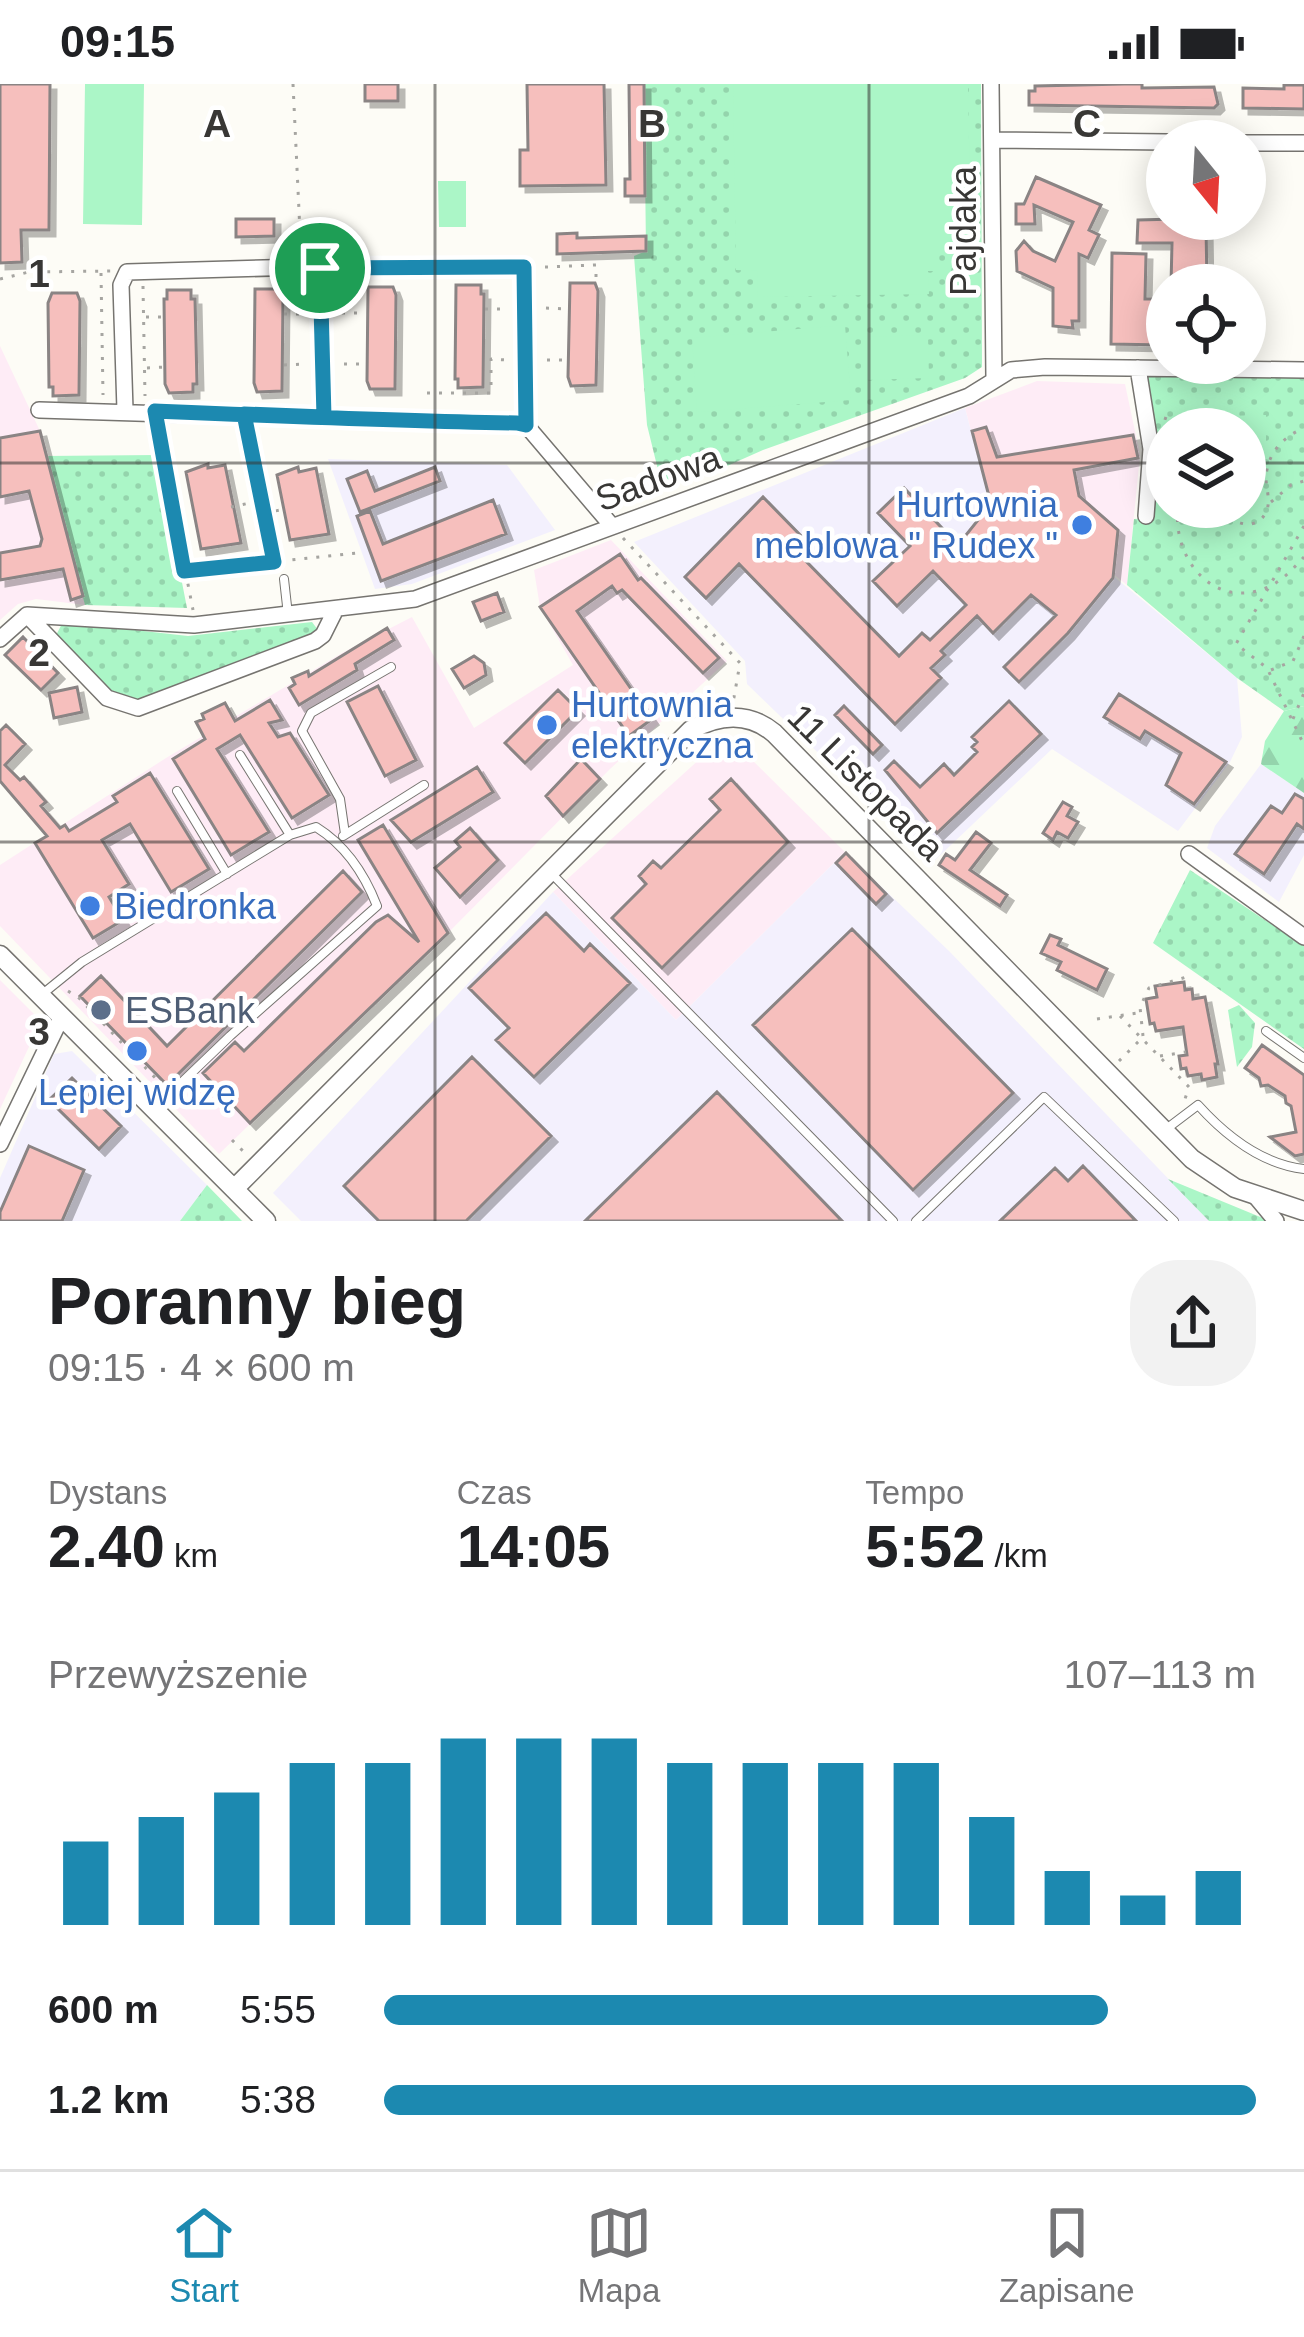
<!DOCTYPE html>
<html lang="pl">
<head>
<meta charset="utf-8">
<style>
	:root { --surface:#fff; --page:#f2f2f2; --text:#202124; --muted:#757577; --line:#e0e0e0; --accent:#1c89b0 }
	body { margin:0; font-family:Arial,sans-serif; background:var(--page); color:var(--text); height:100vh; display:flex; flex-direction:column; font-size:45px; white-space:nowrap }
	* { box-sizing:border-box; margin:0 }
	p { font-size:39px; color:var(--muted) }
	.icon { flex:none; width:66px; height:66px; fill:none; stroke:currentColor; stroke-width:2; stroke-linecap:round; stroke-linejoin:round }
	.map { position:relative; height:1137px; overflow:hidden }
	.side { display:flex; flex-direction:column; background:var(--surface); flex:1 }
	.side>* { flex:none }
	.needle { width:78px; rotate:162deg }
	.fabs { position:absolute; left:1146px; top:36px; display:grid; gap:24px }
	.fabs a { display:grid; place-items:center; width:120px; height:120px; border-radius:50%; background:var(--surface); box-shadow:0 6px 30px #0003; font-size:60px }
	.pin { position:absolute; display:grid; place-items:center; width:102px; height:102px; color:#fff; margin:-51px; border:6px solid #fff; border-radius:50%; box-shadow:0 3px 12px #0007 }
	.round { display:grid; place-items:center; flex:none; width:126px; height:126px; border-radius:48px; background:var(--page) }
	.head { display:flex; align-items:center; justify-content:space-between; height:204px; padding:0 48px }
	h1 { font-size:66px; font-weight:800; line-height:90px }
	.figures { display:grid; grid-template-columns:repeat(3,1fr); gap:18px; height:204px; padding:12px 48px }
	.figures div { display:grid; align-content:center }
	.figures b { font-size:60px; font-weight:800 }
	.figures small { font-size:33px; font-weight:400 }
	.figures p { font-size:33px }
	.chart { height:336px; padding:24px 48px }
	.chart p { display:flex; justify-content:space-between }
	.chart svg { width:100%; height:216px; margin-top:12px; stroke:var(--accent); stroke-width:6 }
	ul { padding:0 48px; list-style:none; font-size:39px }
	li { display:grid; grid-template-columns:192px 144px 1fr; align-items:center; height:90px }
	li i { height:30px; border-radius:15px; background:var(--accent) }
	.status { display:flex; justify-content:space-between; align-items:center; height:84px; padding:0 60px; background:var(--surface); direction:ltr }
	.status svg { height:33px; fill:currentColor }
	.tabs { display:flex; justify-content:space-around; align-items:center; height:168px; border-top:3px solid var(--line); background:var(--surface); font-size:33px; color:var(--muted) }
	.tabs a { display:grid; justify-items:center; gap:6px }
	.tabs .on { color:var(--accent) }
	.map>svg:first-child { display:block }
	.commercial { fill:#feecf6 }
	.industrial { fill:#f3f0fd }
	.grass { fill:url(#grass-dots); fill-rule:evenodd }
	.forest { fill:url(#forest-firs) }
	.pitch { fill:#abf6c7 }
	.building { fill:#f6bfbd; stroke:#8a8484; stroke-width:3; filter:url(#shadow) }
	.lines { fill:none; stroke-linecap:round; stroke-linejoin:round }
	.service-casing { stroke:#767470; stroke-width:10 }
	.minor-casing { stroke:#767470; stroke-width:18 }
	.tertiary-casing { stroke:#767470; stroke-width:21 }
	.path { stroke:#a6a5a1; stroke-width:3; stroke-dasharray:3 9; stroke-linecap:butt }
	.service { stroke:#fff; stroke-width:8 }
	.minor { stroke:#fff; stroke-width:15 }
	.tertiary { stroke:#fff; stroke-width:18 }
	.route-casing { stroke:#fff; stroke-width:24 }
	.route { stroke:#1c89b0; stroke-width:15 }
	.grid { fill:none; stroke:#383735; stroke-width:3; stroke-opacity:0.55 }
	.shop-dot { fill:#3f7fe0; stroke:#fff; stroke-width:4.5 }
	.service-dot { fill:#5c6f8a; stroke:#fff; stroke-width:4.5 }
	.labels { text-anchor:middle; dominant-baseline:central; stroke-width:9; stroke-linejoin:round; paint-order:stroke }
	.street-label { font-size:36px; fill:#383735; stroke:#fff }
	.shop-label { font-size:36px; fill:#366cbe; stroke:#fff; text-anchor:start }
	.service-label { font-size:36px; fill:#4e5e75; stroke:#fff; text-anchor:start }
	.grid-label { font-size:39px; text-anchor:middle; font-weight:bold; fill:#383735; stroke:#fff; stroke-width:9; stroke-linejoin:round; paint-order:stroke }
</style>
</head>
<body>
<div class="status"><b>09:15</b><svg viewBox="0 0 49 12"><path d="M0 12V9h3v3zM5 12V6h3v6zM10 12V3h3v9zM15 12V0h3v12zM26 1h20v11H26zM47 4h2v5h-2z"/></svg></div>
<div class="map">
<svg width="1304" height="1137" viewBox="0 0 1304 1137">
	<defs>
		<pattern id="grass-dots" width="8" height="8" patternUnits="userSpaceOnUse" patternTransform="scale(3)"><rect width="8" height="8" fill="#abf6c7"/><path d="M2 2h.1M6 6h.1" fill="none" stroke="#94d4ac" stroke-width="1.8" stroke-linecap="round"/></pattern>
		<pattern id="forest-firs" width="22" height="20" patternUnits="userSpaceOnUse" patternTransform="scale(3)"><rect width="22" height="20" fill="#abf6c7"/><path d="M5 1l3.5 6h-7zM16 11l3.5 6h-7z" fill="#94d4ac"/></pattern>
		<filter id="shadow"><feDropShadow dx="6" dy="6" stdDeviation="0" flood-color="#0004"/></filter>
	</defs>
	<rect width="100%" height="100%" fill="#fdfcf6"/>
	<!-- commercial -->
	<path class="commercial" d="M0,262L40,347L85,521L36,515L18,520L0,536Z
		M1037,297L1125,300L1140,371L1127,501L1004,403L986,405L965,324Z
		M611,456L727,577L610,685L448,849L219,1070L0,842V781L166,674L342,569L412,533L474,644L573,581L540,523L534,486Z
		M702,673H749L845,768L676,936L553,808Z
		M0,896L41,937L0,1025Z"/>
	<!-- industrial -->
	<path class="industrial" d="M965,324L986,405L1004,402L1237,594L1242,653L1230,678L1178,747L1052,665L932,779L747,600L745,577L634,458Z
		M328,375L507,381L555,446L412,500L375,505Z
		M1261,680L1304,709V771L1279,818L1207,764L1215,742Z
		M845,768L949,867L1209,1137H301L273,1109L553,808L676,936Z
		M72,967L207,1101L180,1137H0V1094L54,970Z"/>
	<!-- grass -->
	<path class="grass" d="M644,0H981L982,283L965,294L763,366L718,386L678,397L660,394L647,341L634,172L646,167Z
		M1143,288L1304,294V622L1284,627L1237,594L1127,501L1134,435L1152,434ZM1167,345H1245V423H1167Z
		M157,371L187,524L85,521L44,372Z
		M63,538L188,552L312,538L318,546L313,552L149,618L114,612L55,553Z
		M1190,786L1304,862V965L1153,859Z
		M1239,921L1255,939L1252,963L1237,983L1228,926Z
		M1168,1095L1270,1137H1209Z
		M207,1101L242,1137H180Z"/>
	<!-- forest -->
	<path class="forest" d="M1304,622V709L1261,680L1265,657L1284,627Z"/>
	<!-- pitch -->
	<path class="pitch" d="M85,0H144L142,141L83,140Z
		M733,0H968L971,170H937V187H928L929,210L758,213L757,187L736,186Z
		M438,97H466V143H439Z
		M845,241L851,316L697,328L692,254Z
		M928,251L929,294L866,296L865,253Z
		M1266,331V374H1245V345H1222V332Z"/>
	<!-- building -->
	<path class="building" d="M0,0H50L49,146H21L22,178L0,179Z
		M365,0H398V17H365Z
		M527,0H604L606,101L520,102V66H528Z
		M629,0H644L645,112H625V95H630Z
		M1124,0H1142V4L1214,3L1218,20L1214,24L1029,21V7H1035V2Z
		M1284,1H1304V25L1243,24V4L1284,5Z
		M1036,93L1101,121L1089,146L1099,151L1088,174L1079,170V237H1072L1073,244L1053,242V204L1017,187L1016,167L1024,157L1033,167L1055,177L1073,138L1034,121L1035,140H1016V120H1024Z
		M236,135H274V152L236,153Z
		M1176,135H1191L1192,142H1206L1207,201H1171L1172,159H1137L1138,136Z
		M577,149V154L646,152V167L557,170V150Z
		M1112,169L1146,170L1145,215H1167V253H1163V261L1111,260Z
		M570,199H595L598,207L596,301L571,302L568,293Z
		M456,201H481V210H484L483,303L458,304V295H455Z
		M368,203H393L396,211L395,305H370L367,297Z
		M255,205H280L283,213L282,307L257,308L254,299Z
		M167,206H191V215H195L197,300H193V308L169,309L165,300L164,215H167Z
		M52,209H77L80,217L79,311L53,312V303H49L48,219Z
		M986,343L997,373L1133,351L1138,374L1074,386L1079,412L1118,446L1113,494L1068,549L1019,598L1004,583L1056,531L1031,511L993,549L977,532L941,567L945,571L931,584L941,594L895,640L739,480L706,514L685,493L763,413L804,455L794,465L899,572L922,549L930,556L966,521L933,487L897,522L873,497L910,462L878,429L904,404L958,461L991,420L972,347Z
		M40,347L83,512L71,516L63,485L0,496V469L40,462L42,455L29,407L0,413V354Z
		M208,380V384L225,381L241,459L201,465L186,388Z
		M298,383L299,388L316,384L329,450L290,456L277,391Z
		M435,383L440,397L360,428L347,395L367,387L375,407Z
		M493,416L506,450L381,497L357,432L370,427L383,460Z
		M620,470L638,496L641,494L719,574L703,589L622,506L617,509L612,502L577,527L652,635L629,652L540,523Z
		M497,509L504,528L481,537L473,518Z
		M387,544L394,556L355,580L357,586L299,621L289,604L295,600L292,594L308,587L309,592Z
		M23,553L58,589L41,606L5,571Z
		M474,572L484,579L486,591L464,604L452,585Z
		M378,602L416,676L385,692L347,618Z
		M77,603L82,628L54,634L49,609Z
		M558,606L578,626L525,679L505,659Z
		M1119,610L1226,678L1194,720L1166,701L1181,669L1145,647L1140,655L1104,633Z
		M270,616L282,636L269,639L278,653L290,649L329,711L292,734L240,651L217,665L269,748L231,771L173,675L205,655L196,638L204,635L202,630L225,619L235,637Z
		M1009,617L1041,650L937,749L885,686L894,677L920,703L944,680L954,691L977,668L972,663L977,658L972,653Z
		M844,622L882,661L873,670L835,631Z
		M6,641L25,660L5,681L20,696L24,693L38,709L46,718L41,722L60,744L65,741L69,747L117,718L113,712L150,689L209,785L171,808L130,740L102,756L129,800L109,813L123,836L93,854L35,759L47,752L0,697V647Z
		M581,675L600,695L563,732L546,712Z
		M477,683L493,708L411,758L391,736Z
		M731,695L788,758L662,884L612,834L646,800L639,792L653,777L661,784L720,726L710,715Z
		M1295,710L1304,715V745L1297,740L1264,790L1235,770L1271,722L1282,729Z
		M1063,718L1072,723L1067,732L1078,738L1068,754L1057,748L1053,756L1043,749Z
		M383,741L448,849L250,1039L203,989L235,958L244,967L376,838L388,831L419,858L358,756Z
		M470,744L498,776L460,813L435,784L460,763L455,757Z
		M976,748L991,759L970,786L1007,811L1000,822L939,781L946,770L955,776Z
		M846,769L886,810L876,820L836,779Z
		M343,787L362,808L167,1001L80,912L101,892L167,962Z
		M546,829L584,867L590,860L630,899L534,993L496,956L509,944L469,904Z
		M852,845L1013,1009L913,1106L753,941Z
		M1050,851L1061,855L1058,861L1107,885L1097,906L1057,886L1061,878L1041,869Z
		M1184,898L1185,906L1192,905L1193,915L1205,913L1218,980H1215L1217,993L1202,996L1201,990L1188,992L1186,984L1181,985L1179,972L1187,971L1183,943L1156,947L1154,939L1150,940L1146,915L1157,913L1155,902Z
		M1262,961L1304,991V1070L1295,1072L1270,1053L1296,1048L1291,1022L1286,1019L1285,1012L1268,1001L1261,1002L1259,994L1245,984Z
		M472,973L551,1052L466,1137H379L344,1102Z
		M72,994L121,1042L99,1065L49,1016Z
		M717,1008L842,1137H585Z
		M29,1062L84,1086L62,1137H0V1128Z
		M1083,1082L1136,1137H1000L1055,1084L1068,1097Z"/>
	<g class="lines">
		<!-- service casing -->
		<g class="service-casing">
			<path id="service" d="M284,495L288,531
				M240,671L290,751
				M177,707L227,790
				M345,750L340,715L302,647L311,629L391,583
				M343,752L424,701
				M551,789L893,1137
				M40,912L82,878L290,751L316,743C345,761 365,791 377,822L230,952L155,1024
				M1266,947L1304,974
				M1165,1046L1198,1021C1226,1052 1261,1080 1304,1085
				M916,1137L1044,1013L1174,1137"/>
		</g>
		<!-- minor casing -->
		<g class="minor-casing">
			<path id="minor" d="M991,0L994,294
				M992,56L1167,58
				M1245,59H1304
				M320,184L324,333
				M1138,284L1151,365L1146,432
				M39,326L526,341
				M125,326L121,201L127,188L302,183H524L526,341L612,442
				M156,327L162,369
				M27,531L107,614L138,624L315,557L323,551L335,527
				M0,555L27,531L194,541L415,515L969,312L1011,286L1045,283L1304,286
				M1189,770L1304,853
				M0,1060L61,934
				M1256,1113L1276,1137"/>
		</g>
		<!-- tertiary casing -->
		<g class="tertiary-casing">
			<path id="tertiary" d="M0,871L266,1137
				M234,1105L691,646C719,630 749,628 774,649L1192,1075L1235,1104L1304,1127"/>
		</g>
		<!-- path -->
		<path class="path" d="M293,0L301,169
			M545,183L596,181V193
			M101,189L103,311
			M0,195L29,188L113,187
			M143,202L145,312
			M546,224L567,225
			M485,225H506
			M342,229H365
			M284,230H303
			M146,233H164
			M547,276H568
			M344,280H366
			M284,281L304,280
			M147,284L165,283
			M427,309H491V275L506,276
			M1164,334L1197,345
			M247,345L275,489
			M165,382L193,526
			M1271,418L1291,401L1304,397
			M231,423L259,417
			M1178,423C1172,473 1212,526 1266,504C1281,498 1293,485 1304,473
			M1223,423C1230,441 1258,449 1267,426C1270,417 1267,406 1266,396C1266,371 1282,353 1304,344
			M264,429L286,425
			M1304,442L1236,560L1267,584L1304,661
			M623,454L740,579L733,619
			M185,487L357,469
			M1271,586L1293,577L1304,552
			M1293,635L1304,609
			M68,907L79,914L162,1001
			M1120,932L1189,1003L1185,1015
			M1097,935L1137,929
			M1143,952L1140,923L1149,904L1190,892
			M1160,972L1186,968
			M1119,977L1142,954
			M232,1056L247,1071"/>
		<!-- service -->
		<use href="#service" class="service"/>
		<!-- minor -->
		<use href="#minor" class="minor"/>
		<!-- tertiary -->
		<use href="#tertiary" class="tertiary"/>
	</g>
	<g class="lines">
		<!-- route casing -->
		<g class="route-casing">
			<path id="route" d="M320,184L324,333L244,330L274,478L184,487L155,327C276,332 396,337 517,339L526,341L524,183L320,184"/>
		</g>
		<!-- route -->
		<use href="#route" class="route"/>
	</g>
	<!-- grid -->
	<path class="grid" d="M435,0V1137M869,0V1137M0,379H1167M1245,379H1304M0,758H1304"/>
	<!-- markers -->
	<g class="shop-dot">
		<circle cx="1082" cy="441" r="12"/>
		<circle cx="547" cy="641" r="12"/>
		<circle cx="90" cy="822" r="12"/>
		<circle cx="137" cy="967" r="12"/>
	</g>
	<circle class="service-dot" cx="101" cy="926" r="12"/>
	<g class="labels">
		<!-- street labels -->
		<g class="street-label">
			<text transform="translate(963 147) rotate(-90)">Pajdaka</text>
			<text transform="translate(658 394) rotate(-20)">Sadowa</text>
			<text transform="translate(866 698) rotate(45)">11 Listopada</text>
		</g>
		<!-- shop labels -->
		<g class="shop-label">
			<text x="1058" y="420" text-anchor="end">Hurtownia<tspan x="1058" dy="41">meblowa " Rudex "</tspan></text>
			<text x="571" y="620">Hurtownia<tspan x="571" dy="41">elektryczna</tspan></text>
			<text x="114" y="822">Biedronka</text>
			<text x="137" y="1008" text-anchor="middle">Lepiej widzę</text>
		</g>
		<!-- service labels -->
		<g class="service-label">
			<text x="125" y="926">ESBank</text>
		</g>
	</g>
	<g class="grid-label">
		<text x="217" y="53">A</text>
		<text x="652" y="53">B</text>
		<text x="1087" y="53">C</text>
		<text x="39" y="203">1</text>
		<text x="39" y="582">2</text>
		<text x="39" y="961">3</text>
	</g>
</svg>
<div class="fabs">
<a><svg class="needle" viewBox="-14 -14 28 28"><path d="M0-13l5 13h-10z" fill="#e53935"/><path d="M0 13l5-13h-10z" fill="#757577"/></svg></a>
<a><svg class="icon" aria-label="locate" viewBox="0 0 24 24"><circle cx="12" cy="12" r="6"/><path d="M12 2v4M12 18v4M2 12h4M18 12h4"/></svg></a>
<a><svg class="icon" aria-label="layers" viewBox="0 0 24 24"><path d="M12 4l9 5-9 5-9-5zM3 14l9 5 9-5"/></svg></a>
</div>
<div class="pin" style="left:320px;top:184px;background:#1e9e55"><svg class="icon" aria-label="arrive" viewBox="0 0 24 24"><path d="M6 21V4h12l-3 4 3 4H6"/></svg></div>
</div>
<section class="side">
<div class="head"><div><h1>Poranny bieg</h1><p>09:15 · 4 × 600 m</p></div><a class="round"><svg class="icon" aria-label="share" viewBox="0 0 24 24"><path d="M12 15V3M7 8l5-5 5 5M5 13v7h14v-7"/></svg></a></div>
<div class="figures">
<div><p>Dystans</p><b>2.40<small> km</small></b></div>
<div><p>Czas</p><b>14:05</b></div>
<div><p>Tempo</p><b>5:52<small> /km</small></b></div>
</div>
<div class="chart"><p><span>Przewyższenie</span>107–113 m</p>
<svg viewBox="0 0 160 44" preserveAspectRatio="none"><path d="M5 44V27M15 44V22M25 44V17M35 44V11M45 44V11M55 44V6M65 44V6M75 44V6M85 44V11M95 44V11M105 44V11M115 44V11M125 44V22M135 44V33M145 44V38M155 44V33"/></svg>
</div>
<ul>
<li><b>600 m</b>5:55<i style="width:83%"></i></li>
<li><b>1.2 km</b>5:38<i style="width:100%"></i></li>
</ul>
</section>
<nav class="tabs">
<a class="on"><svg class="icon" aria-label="home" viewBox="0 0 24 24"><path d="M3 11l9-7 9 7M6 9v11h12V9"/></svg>Start</a>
<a><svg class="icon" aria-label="map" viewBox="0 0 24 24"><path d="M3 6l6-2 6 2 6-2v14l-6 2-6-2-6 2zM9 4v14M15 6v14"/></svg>Mapa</a>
<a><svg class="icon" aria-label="saved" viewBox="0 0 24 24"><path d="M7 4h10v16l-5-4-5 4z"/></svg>Zapisane</a>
</nav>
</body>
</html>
